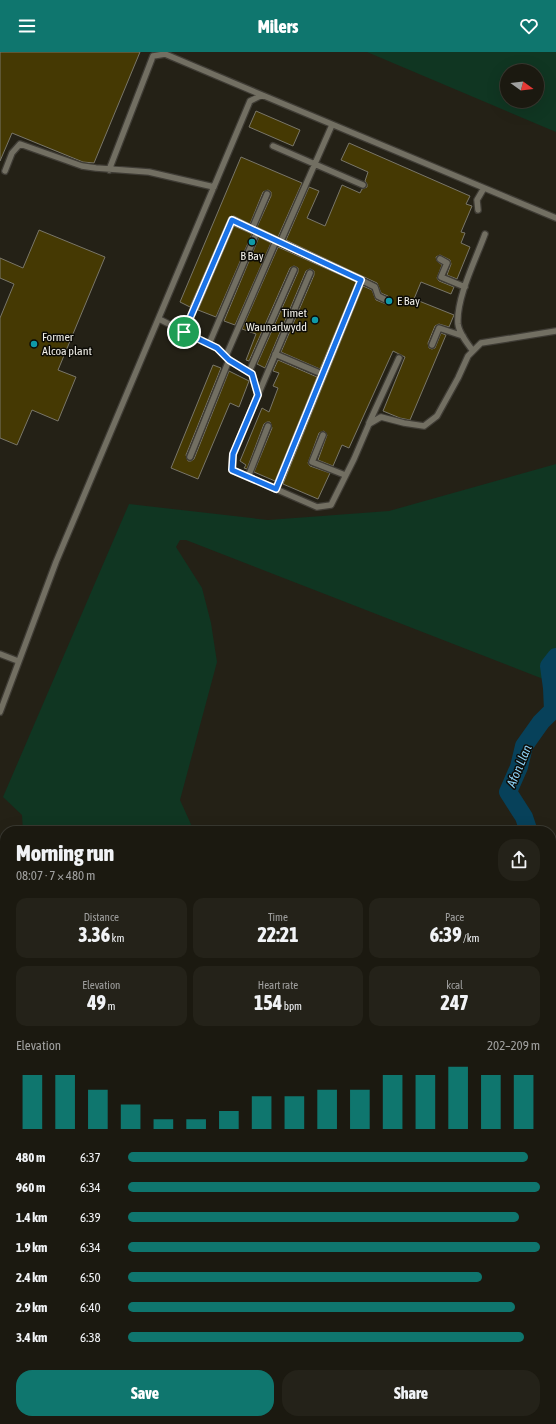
<!DOCTYPE html>
<html lang="en">
<head>
<meta charset="utf-8">
<style>
	:root { --surface:#1b1910; --page:#242219; --text:#f1f3f6; --muted:#a0a09f; --line:#393830; --accent:#0f766e }
	body { margin:0; font-family:"Asap Condensed",sans-serif; background:var(--page); color:var(--text); height:100vh; display:flex; flex-direction:column; font-size:15px; white-space:nowrap }
	* { box-sizing:border-box; margin:0 }
	p { font-size:13px; color:var(--muted) }
	.icon { flex:none; width:22px; height:22px; fill:none; stroke:currentColor; stroke-width:2; stroke-linecap:round; stroke-linejoin:round }
	.map { position:relative; flex:1; overflow:hidden }
	.drawer { position:absolute; left:0px; top:774px; width:556px; height:598px; display:flex; flex-direction:column; background:var(--surface); border-radius:16px 16px 0 0; box-shadow:0 4px 16px #0002,0 0 0 1px var(--line) }
	.drawer>* { flex:none }
	.needle { width:26px; rotate:105deg }
	.tools { position:absolute; left:500px; top:12px; display:grid; gap:8px }
	.tools a { display:grid; place-items:center; width:44px; height:44px; border-radius:50%; background:var(--surface); box-shadow:0 4px 16px #0002,0 0 0 1px var(--line); font-size:20px }
	.pin { position:absolute; display:grid; place-items:center; width:34px; height:34px; color:#fff; margin:-17px; border:2px solid #fff; border-radius:50%; box-shadow:0 1px 4px #0007 }
	.round { display:grid; place-items:center; flex:none; width:42px; height:42px; border-radius:16px; background:var(--page) }
	.summary { display:flex; align-items:center; justify-content:space-between; height:68px; padding:0 16px }
	h1 { font-size:22px; font-weight:800; line-height:30px }
	.stats { display:grid; grid-template-columns:repeat(3,1fr); gap:6px; height:68px; padding:4px 16px }
	.stats div { display:grid; align-content:center; border-radius:10px; background:var(--page); text-align:center }
	.stats b { font-size:20px; font-weight:800 }
	.stats small { font-size:11px; font-weight:400 }
	.stats p { font-size:11px }
	.chart { height:112px; padding:8px 16px }
	.chart p { display:flex; justify-content:space-between }
	.chart svg { width:100%; height:72px; margin-top:4px; stroke:var(--accent); stroke-width:6 }
	.cta { display:flex; gap:8px; margin-top:auto; padding:8px 16px }
	.cta a { flex:1; height:46px; border-radius:16px; background:var(--accent); color:#fff; font-size:16px; font-weight:800; line-height:46px; text-align:center }
	.cta a+a { background:var(--page); color:var(--text) }
	ul { padding:0 16px; list-style:none; font-size:13px }
	li { display:grid; grid-template-columns:64px 48px 1fr; align-items:center; height:30px }
	li i { height:10px; border-radius:5px; background:var(--accent) }
	header { display:flex; justify-content:space-between; align-items:center; height:52px; padding:0 16px; background:var(--accent); color:#fff; font-size:18px; font-weight:800 }
	.map>svg:first-child { display:block }
	.green { fill:#103622; fill-rule:evenodd }
	.lines { fill:none; stroke-linecap:round; stroke-linejoin:round }
	.river { stroke:#07415a; stroke-width:18 }
	.building { fill:#453903; stroke:#797669 }
	.service-casing { stroke:#3f3c35; stroke-width:8 }
	.path { stroke:#8a887f; stroke-width:2; stroke-dasharray:2 2; stroke-linecap:butt }
	.service { stroke:#726f62; stroke-width:5.5 }
	.route-casing { stroke:#fff; stroke-width:8 }
	.route { stroke:#1a73e8; stroke-width:5 }
	.culture-dot { fill:#0f9aa8; stroke:#0c0b06; stroke-width:1.5 }
	.labels { text-anchor:middle; dominant-baseline:central; stroke-width:3; stroke-linejoin:round; paint-order:stroke }
	.poi-label { font-size:12px; fill:#f1efe8; stroke:#0c0b06; text-anchor:start }
	.water-label { font-size:13px; font-style:italic; fill:#8acff4; stroke:#0c0b06 }
</style>
</head>
<body>
<header><svg class="icon" aria-label="menu" viewBox="0 0 24 24"><path d="M4 6h16M4 12h16M4 18h16"/></svg>Milers<svg class="icon" aria-label="heart" viewBox="0 0 24 24"><path d="M12 20l-8-8c-3-5 5-10 8-4 3-6 11-1 8 4z"/></svg></header>
<div class="map">
<svg width="556" height="1372" viewBox="0 0 556 1372">
	<rect width="100%" height="100%" fill="#242116"/>
	<!-- green -->
	<path class="green" d="M367,0H556V80ZM507,19H537V49H507Z
		M556,412V632L186,488H180L176,495L202,536L211,571L217,610L180,748L194,779H23L22,763L3,745L129,452L268,468L389,459Z
		M551,935H556V1351L551,1320Z"/>
	<g class="lines">
		<!-- river -->
		<path class="river" d="M527,779L528,777L524,765L508,740L519,715L524,694L541,670L553,658L552,636L549,614L556,605
			M389,1372L392,1367"/>
	</g>
	<!-- building -->
	<path class="building" d="M0,0H140L94,111L83,110L12,81L0,109Z
		M256,59L300,78L293,94L249,75Z
		M349,91L470,144L466,152L472,154L461,180L465,181L461,191L470,195L457,227L447,223L451,212L450,208L440,203L436,205L437,209L442,213L437,226L439,229L454,235L451,242L421,230L414,247L454,263L449,275L439,272L435,274L428,291L429,296L432,297L435,296L441,281L446,283L410,368L400,366L383,359L405,305L393,299L349,396L342,393L333,414L318,408L327,383L324,379L319,381L308,411L310,414L330,421L318,447L283,432L363,234L372,238L376,248L386,252L389,251L390,248L388,244L381,241L377,231L286,188L309,135L319,139L307,166L325,174L342,133L360,141L362,137L367,135V132L365,129L368,120L341,108Z
		M241,105L302,131L278,185L257,175L271,144V140L268,138L263,140L250,172L234,164L229,165L190,255L180,250Z
		M234,174L252,182L216,265L198,258Z
		M39,178L105,205L58,318L76,325L58,369L32,358L17,393L0,386V266L14,232L0,226V206L23,216Z
		M259,185L271,191L235,273L224,269Z
		M278,195L356,230L320,317L281,300L314,223V219L310,217L306,219L265,316L257,312L298,220V216L294,214L290,216L249,309L246,308L256,282L242,277Z
		M278,308L317,325L275,429L254,420L272,376L270,370H267L264,372L247,417L244,416L246,413L240,409L262,356L269,360L278,336L273,334L279,321L273,319Z
		M213,313L221,316L186,403L188,409H191L194,407L229,319L249,329L239,355L230,351L198,427L171,416Z"/>
	<g class="lines">
		<!-- service casing -->
		<g class="service-casing">
			<path id="service" d="M273,94L363,133
				M109,118L153,4L165,2L262,43
				M5,119L12,101L20,92L82,114L96,116L149,120L214,135
				M478,158L477,148L484,136
				M252,177L267,142
				M280,191L332,73
				M440,207L447,211L441,225L465,235
				M361,228L375,235L378,244L386,248
				M159,267L217,296L229,308L252,322L258,343L233,403L232,418L317,455L331,453L354,407L369,372L381,365L404,371L424,374L437,364L458,326L468,304L481,291L556,279
				M184,280L232,168L361,228L276,437
				M209,292L257,180
				M432,293L439,276L463,284
				M473,299C467,291 459,281 458,272C456,246 476,207 485,182
				M275,302L322,322
				M226,304L276,189
				M249,320L294,218
				M258,343L310,221
				M369,371L399,306
				M323,383L312,410L345,423
				M190,405L229,308
				M248,425L268,374
				M0,602L18,609
				M0,660L56,510L250,49L262,43L556,166
				M0,1045L5,1046"/>
		</g>
		<!-- path -->
		<path class="path" d="M551,1001L556,1002
			M551,1076L556,1078
			M551,1298L553,1300L551,1319
			M551,1320L556,1345"/>
		<!-- service -->
		<use href="#service" class="service"/>
	</g>
	<g class="lines">
		<!-- route casing -->
		<g class="route-casing">
			<path id="route" d="M232,168L361,228L276,437L232,418L233,402L258,343L252,322L229,308L217,296L184,280Z"/>
		</g>
		<!-- route -->
		<use href="#route" class="route"/>
	</g>
	<!-- markers -->
	<g class="culture-dot">
		<circle cx="252" cy="190" r="4"/>
		<circle cx="389" cy="249" r="4"/>
		<circle cx="315" cy="268" r="4"/>
		<circle cx="34" cy="292" r="4"/>
	</g>
	<g class="labels">
		<!-- poi labels -->
		<g class="poi-label">
			<text x="252" y="204" text-anchor="middle">B Bay</text>
			<text x="397" y="249">E Bay</text>
			<text x="307" y="261" text-anchor="end">Timet<tspan x="307" dy="14">Waunarlwydd</tspan></text>
			<text x="42" y="285">Former<tspan x="42" dy="14">Alcoa plant</tspan></text>
		</g>
		<!-- water labels -->
		<g class="water-label">
			<text transform="translate(519 714) rotate(-67)">Afon Llan</text>
		</g>
	</g>
</svg>
<div class="tools">
<a><svg class="needle" viewBox="-14 -14 28 28"><path d="M0-13l5 13h-10z" fill="#e53935"/><path d="M0 13l5-13h-10z" fill="#a0a09f"/></svg></a>
</div>
<div class="pin" style="left:184px;top:280px;background:#1e9e55"><svg class="icon" aria-label="arrive" viewBox="0 0 24 24"><path d="M6 21V4h12l-3 4 3 4H6"/></svg></div>
<section class="drawer">
<div class="summary"><div><h1>Morning run</h1><p>08:07 · 7 × 480 m</p></div><a class="round"><svg class="icon" aria-label="share" viewBox="0 0 24 24"><path d="M12 15V3M7 8l5-5 5 5M5 13v7h14v-7"/></svg></a></div>
<div class="stats">
<div><p>Distance</p><b>3.36<small> km</small></b></div>
<div><p>Time</p><b>22:21</b></div>
<div><p>Pace</p><b>6:39<small> /km</small></b></div>
</div>
<div class="stats">
<div><p>Elevation</p><b>49<small> m</small></b></div>
<div><p>Heart rate</p><b>154<small> bpm</small></b></div>
<div><p>kcal</p><b>247</b></div>
</div>
<div class="chart"><p><span>Elevation</span>202–209 m</p>
<svg viewBox="0 0 160 44" preserveAspectRatio="none"><path d="M5 44V11M15 44V11M25 44V20M35 44V29M45 44V38M55 44V38M65 44V33M75 44V24M85 44V24M95 44V20M105 44V20M115 44V11M125 44V11M135 44V6M145 44V11M155 44V11"/></svg>
</div>
<ul>
<li><b>480 m</b>6:37<i style="width:97%"></i></li>
<li><b>960 m</b>6:34<i style="width:100%"></i></li>
<li><b>1.4 km</b>6:39<i style="width:95%"></i></li>
<li><b>1.9 km</b>6:34<i style="width:100%"></i></li>
<li><b>2.4 km</b>6:50<i style="width:86%"></i></li>
<li><b>2.9 km</b>6:40<i style="width:94%"></i></li>
<li><b>3.4 km</b>6:38<i style="width:96%"></i></li>
</ul>
<div class="cta"><a>Save</a><a>Share</a></div>
</section>
</div>
</body>
</html>
